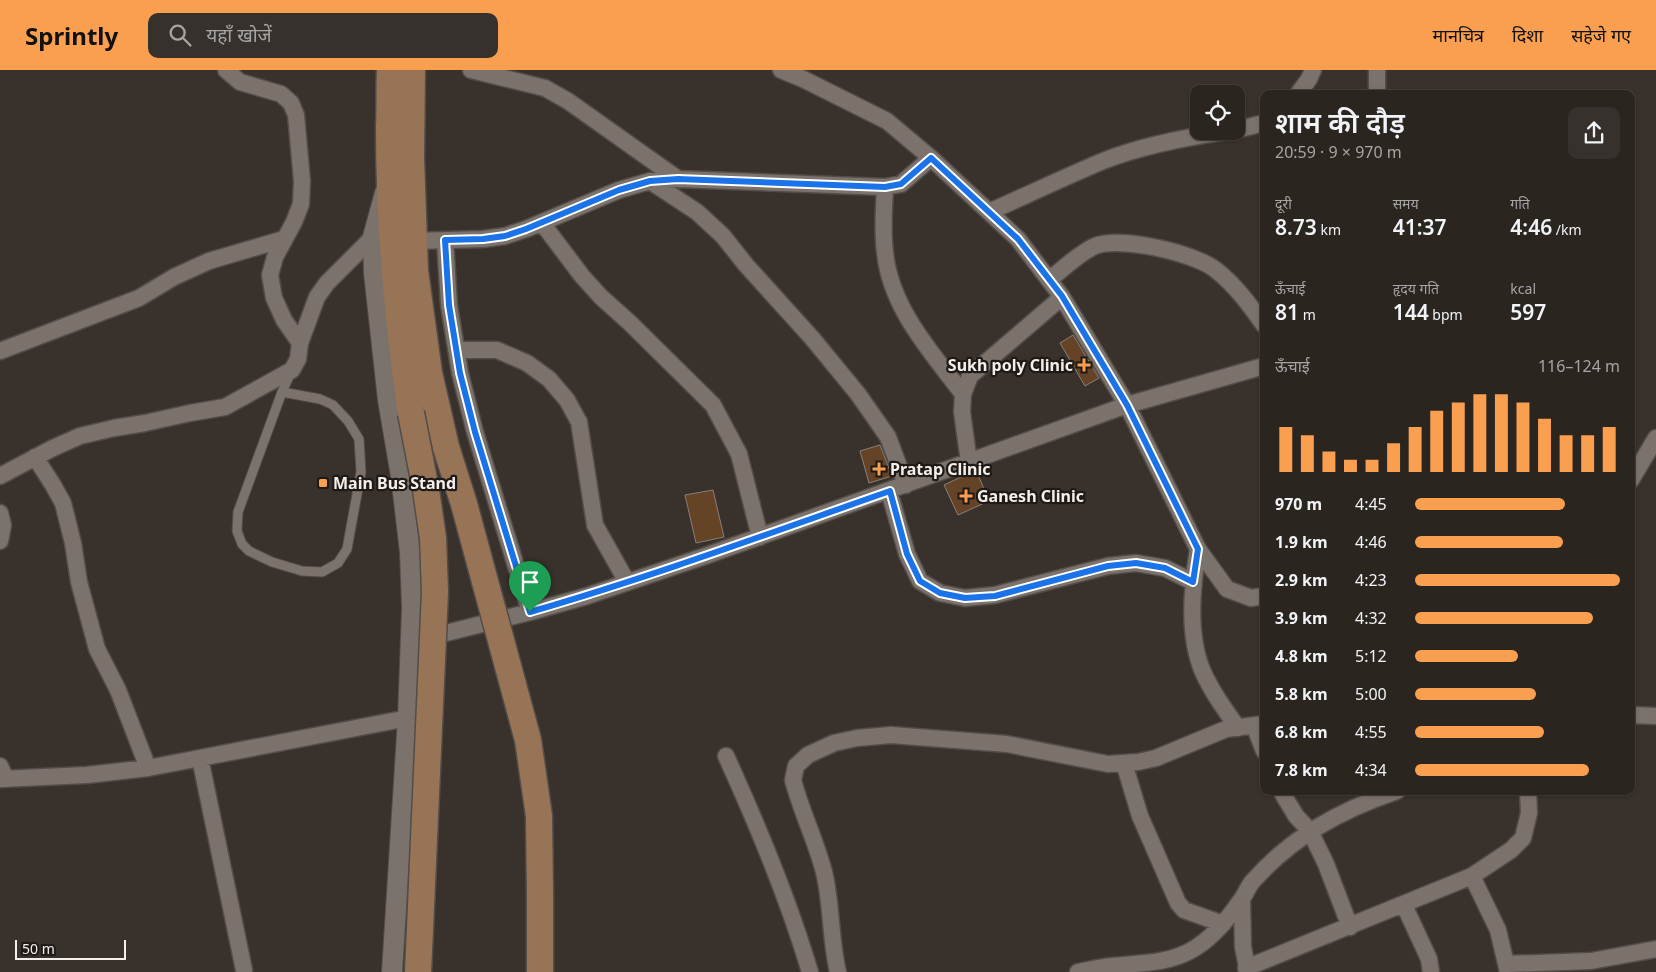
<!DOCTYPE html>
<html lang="hi">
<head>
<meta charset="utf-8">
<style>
	:root { --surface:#2b2520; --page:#37312d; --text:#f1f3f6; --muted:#a6a5a5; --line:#47423e; --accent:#fa9f4f }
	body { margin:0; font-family:"Noto Sans","Noto Sans Devanagari",sans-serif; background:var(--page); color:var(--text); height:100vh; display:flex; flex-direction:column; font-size:19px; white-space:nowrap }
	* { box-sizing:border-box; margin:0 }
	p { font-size:16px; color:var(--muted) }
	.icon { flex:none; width:28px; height:28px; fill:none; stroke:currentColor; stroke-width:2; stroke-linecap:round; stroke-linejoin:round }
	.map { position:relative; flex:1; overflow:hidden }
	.side { position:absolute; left:1260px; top:20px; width:375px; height:705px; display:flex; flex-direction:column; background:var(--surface); border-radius:10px; box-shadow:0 1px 4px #0004,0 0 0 1px var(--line) }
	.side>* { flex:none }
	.controls { position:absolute; left:1190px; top:15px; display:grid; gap:10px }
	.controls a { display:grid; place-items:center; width:55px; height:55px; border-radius:10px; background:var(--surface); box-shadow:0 1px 4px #0004,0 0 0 1px var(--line); font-size:25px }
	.scale { position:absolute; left:15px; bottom:12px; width:111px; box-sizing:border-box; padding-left:5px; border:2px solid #f4efeb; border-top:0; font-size:14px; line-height:18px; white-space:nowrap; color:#f4efeb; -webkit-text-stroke:4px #1e1a17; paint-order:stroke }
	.pin { position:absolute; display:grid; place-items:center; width:42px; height:42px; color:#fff; margin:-51px -21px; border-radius:50% 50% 50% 0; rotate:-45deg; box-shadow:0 0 5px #0007 }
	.pin .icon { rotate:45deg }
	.round { display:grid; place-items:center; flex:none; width:52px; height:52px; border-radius:10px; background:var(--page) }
	.headline { display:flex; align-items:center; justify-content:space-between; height:85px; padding:0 15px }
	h1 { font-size:28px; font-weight:600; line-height:38px }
	.stats { display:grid; grid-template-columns:repeat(3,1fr); gap:8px; height:85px; padding:5px 15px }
	.stats div { display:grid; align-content:center }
	.stats b { font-size:21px; font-weight:600 }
	.stats small { font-size:14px; font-weight:400 }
	.stats p { font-size:14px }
	.chart { height:140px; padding:10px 15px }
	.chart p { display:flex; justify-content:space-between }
	.chart svg { width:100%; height:90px; margin-top:5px; stroke:var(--accent); stroke-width:6 }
	ul { padding:0 15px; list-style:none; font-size:16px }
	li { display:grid; grid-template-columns:80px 60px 1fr; align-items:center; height:38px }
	li i { height:12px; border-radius:6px; background:var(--accent) }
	header { display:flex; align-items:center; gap:30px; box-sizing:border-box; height:70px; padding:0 25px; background:var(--accent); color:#111 }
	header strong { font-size:24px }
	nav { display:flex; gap:28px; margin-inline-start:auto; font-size:18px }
	.search { width:350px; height:45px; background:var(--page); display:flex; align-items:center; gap:12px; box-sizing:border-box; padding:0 18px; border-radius:10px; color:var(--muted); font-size:19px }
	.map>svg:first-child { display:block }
	.building { fill:#654327; stroke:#898079 }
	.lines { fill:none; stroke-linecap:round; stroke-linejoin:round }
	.service-casing { stroke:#534c48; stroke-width:11 }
	.minor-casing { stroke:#534c48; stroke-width:19 }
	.tertiary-casing { stroke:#534c48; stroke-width:22 }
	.primary-casing { stroke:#534c48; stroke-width:29 }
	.service { stroke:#7b726b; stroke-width:9 }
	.minor { stroke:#7b726b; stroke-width:16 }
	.tertiary { stroke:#7b726b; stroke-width:20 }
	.primary { stroke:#987456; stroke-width:26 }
	.primary-bridge-casing { stroke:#534c48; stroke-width:29; stroke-linecap:butt }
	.primary-bridge { stroke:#987456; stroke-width:26 }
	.route-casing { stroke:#fff; stroke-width:10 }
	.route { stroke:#1a73e8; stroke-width:6 }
	.poi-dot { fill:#fa9f4f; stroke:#1e1a17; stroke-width:2 }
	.labels { text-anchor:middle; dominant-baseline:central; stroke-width:4.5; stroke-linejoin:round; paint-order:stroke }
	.poi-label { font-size:16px; font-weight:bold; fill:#f4efeb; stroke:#1e1a17; text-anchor:start }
</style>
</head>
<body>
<header>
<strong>Sprintly</strong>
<div class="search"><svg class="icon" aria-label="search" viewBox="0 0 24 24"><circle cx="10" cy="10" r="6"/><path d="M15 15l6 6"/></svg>यहाँ खोजें</div>
<nav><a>मानचित्र</a><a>दिशा</a><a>सहेजे गए</a></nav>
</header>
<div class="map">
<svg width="1656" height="902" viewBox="0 0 1656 902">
	<rect width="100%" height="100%" fill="#39312b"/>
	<!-- building -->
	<path class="building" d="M1073,265L1099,308L1085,316L1060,273Z
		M880,375L892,406L869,413L860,381Z
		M976,400L989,431L958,445L944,415Z
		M713,420L724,467L696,473L685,425Z"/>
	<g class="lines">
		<!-- service casing -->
		<g class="service-casing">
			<path id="service" d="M282,322L320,329L333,335L348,351L359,369L361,402L347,479L338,493L322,502L302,501L272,492L249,481L242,474L237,461L238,442L282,322L291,302"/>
		</g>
		<!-- minor casing -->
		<g class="minor-casing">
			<path id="minor" d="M226,0L240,12L281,24L291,33L296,45L302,111L301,134L294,152L275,187L270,205L274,228L284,250L300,273
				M471,0L545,18L568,31L678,109
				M781,0L803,9L887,51L931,88L1018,169L1062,227L1127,335L1198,479L1227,519L1251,528L1264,526
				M1298,24L1309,9L1313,0
				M1377,24V0
				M1236,60L1264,53
				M650,111L697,142L723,166L746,195L812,268L858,324L888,367L906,415
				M885,117C884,139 882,161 885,182C890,237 931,282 963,324
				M989,142C1027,125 1065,107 1103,91C1143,75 1187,67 1229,61
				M542,153L582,206L601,227L630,253L713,335L739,384L760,467
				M445,170L449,235L460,303L475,362L530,542
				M414,171L483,169L505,166L526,159L619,120L650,111L678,109L885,117L901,114L931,88
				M1049,210C1063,199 1079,183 1095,176C1121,166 1195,183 1216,200C1236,216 1249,234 1264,255
				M456,280H497L527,293L549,309L567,330L579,352L595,455L627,512
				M0,281L139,228L174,207L209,191L284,169
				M35,387L53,415L63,433L73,473L79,512L97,579L118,620L148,698
				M969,392L962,342L963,324L970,306L1062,227
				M0,406L53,378L80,366L114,358L145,353L190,343L225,337L292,300L298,289L300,273L317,227L327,213L373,167
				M1631,410L1656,368
				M889,421L907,484L920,511L940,523L965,528L995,525L1108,496L1136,493L1165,498L1193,512
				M0,443L3,455L0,471
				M1198,479C1192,517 1187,565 1203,602C1212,622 1225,640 1238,658
				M426,568L530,542L587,526L708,485L1127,335L1264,296
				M1631,645L1656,646
				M1254,655L1264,681
				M726,686C758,756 788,828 810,902
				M200,688L244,900
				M1124,693L1140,746L1178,833L1184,840L1223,854
				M0,696L6,709
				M0,709L87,705L148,698L408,648
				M1281,721L1296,746L1310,761L1326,794L1350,857
				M1472,806L1498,860L1508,902
				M1242,830L1243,877L1248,902
				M1404,835L1429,889L1431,902
				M1507,894L1591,891L1656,879
				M1246,898L1472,806L1511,780L1523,768L1529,743L1528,721
				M838,902C830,869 832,835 824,802C816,771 801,741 793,710L796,696L808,685L834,673L857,668L891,665L1007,674L1108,694L1138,692L1156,688L1226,659L1264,654
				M1078,902C1089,900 1101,897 1112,896C1138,893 1166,894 1190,881C1211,870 1228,849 1241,830C1246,824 1248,816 1253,811C1293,766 1341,740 1397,721"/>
		</g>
		<!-- tertiary casing -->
		<g class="tertiary-casing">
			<path id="tertiary" d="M385,123L373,167L374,203L388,330L401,406L410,482L412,538L408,648L392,902"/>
		</g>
		<!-- primary casing -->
		<g class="primary-casing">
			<path id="primary" d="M390,0C389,19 390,38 389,57C389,153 397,248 411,343
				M412,0L411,88L415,201L429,303L446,377
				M540,823V902
				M418,902L420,859"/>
		</g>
		<!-- service -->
		<use href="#service" class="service"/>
		<!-- minor -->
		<use href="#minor" class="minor"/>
		<!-- tertiary -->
		<use href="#tertiary" class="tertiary"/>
		<!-- primary -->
		<use href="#primary" class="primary"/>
		<!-- primary-bridge casing -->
		<g class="primary-bridge-casing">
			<path id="primary-bridge" d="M411,343L426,420L433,468L435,522L420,859
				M446,377L464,434L528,670L539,746L540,823"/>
		</g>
		<!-- primary-bridge -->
		<use href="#primary-bridge" class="primary-bridge"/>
	</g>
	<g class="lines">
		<!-- route casing -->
		<g class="route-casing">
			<path id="route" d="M931,88L1018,169L1062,226L1127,335L1198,479L1193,512L1165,498L1136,493L1108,496L995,526L965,528L940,523L920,511L907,484L890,421C770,463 651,507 530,542L475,362L460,303L449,235L445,170L483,169L505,166L526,159L619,120L650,111L678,109L885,117L901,114Z"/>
		</g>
		<!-- route -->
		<use href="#route" class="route"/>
	</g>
	<!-- markers -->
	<g class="poi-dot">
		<path d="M1081.5 287.5h5v5h5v5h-5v5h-5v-5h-5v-5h5z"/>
		<path d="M876.5 391.5h5v5h5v5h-5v5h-5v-5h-5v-5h5z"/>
		<rect x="318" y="408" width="10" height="10" rx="2.5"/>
		<path d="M963.5 418.5h5v5h5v5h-5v5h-5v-5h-5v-5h5z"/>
	</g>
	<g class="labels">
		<!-- poi labels -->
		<g class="poi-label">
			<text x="1073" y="295" text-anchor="end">Sukh poly Clinic</text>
			<text x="890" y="399">Pratap Clinic</text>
			<text x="333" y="413">Main Bus Stand</text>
			<text x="977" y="426">Ganesh Clinic</text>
		</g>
	</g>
</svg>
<div class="controls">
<a><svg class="icon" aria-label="locate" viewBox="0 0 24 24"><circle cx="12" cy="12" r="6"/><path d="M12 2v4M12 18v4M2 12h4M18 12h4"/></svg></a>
</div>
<div class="scale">50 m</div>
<div class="pin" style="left:530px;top:542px;background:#1e9e55"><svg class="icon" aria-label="arrive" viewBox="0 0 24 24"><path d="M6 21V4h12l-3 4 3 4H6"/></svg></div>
<section class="side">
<div class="headline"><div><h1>शाम की दौड़</h1><p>20:59 · 9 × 970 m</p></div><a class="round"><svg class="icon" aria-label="share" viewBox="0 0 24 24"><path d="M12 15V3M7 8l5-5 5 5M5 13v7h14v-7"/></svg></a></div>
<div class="stats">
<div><p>दूरी</p><b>8.73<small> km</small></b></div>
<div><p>समय</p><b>41:37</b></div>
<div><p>गति</p><b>4:46<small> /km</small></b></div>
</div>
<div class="stats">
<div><p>ऊँचाई</p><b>81<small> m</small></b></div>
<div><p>हृदय गति</p><b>144<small> bpm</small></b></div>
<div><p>kcal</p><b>597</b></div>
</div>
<div class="chart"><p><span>ऊँचाई</span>116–124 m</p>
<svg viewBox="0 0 160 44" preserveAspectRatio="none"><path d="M5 44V22M15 44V26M25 44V34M35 44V38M45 44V38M55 44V30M65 44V22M75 44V14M85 44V10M95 44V6M105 44V6M115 44V10M125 44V18M135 44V26M145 44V26M155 44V22"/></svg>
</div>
<ul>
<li><b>970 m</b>4:45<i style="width:73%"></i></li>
<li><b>1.9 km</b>4:46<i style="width:72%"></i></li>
<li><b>2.9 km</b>4:23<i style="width:100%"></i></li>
<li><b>3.9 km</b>4:32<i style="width:87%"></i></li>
<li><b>4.8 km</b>5:12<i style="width:50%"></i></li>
<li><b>5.8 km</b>5:00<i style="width:59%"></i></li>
<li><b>6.8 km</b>4:55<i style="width:63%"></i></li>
<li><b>7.8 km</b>4:34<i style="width:85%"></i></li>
</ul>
</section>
</div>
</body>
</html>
